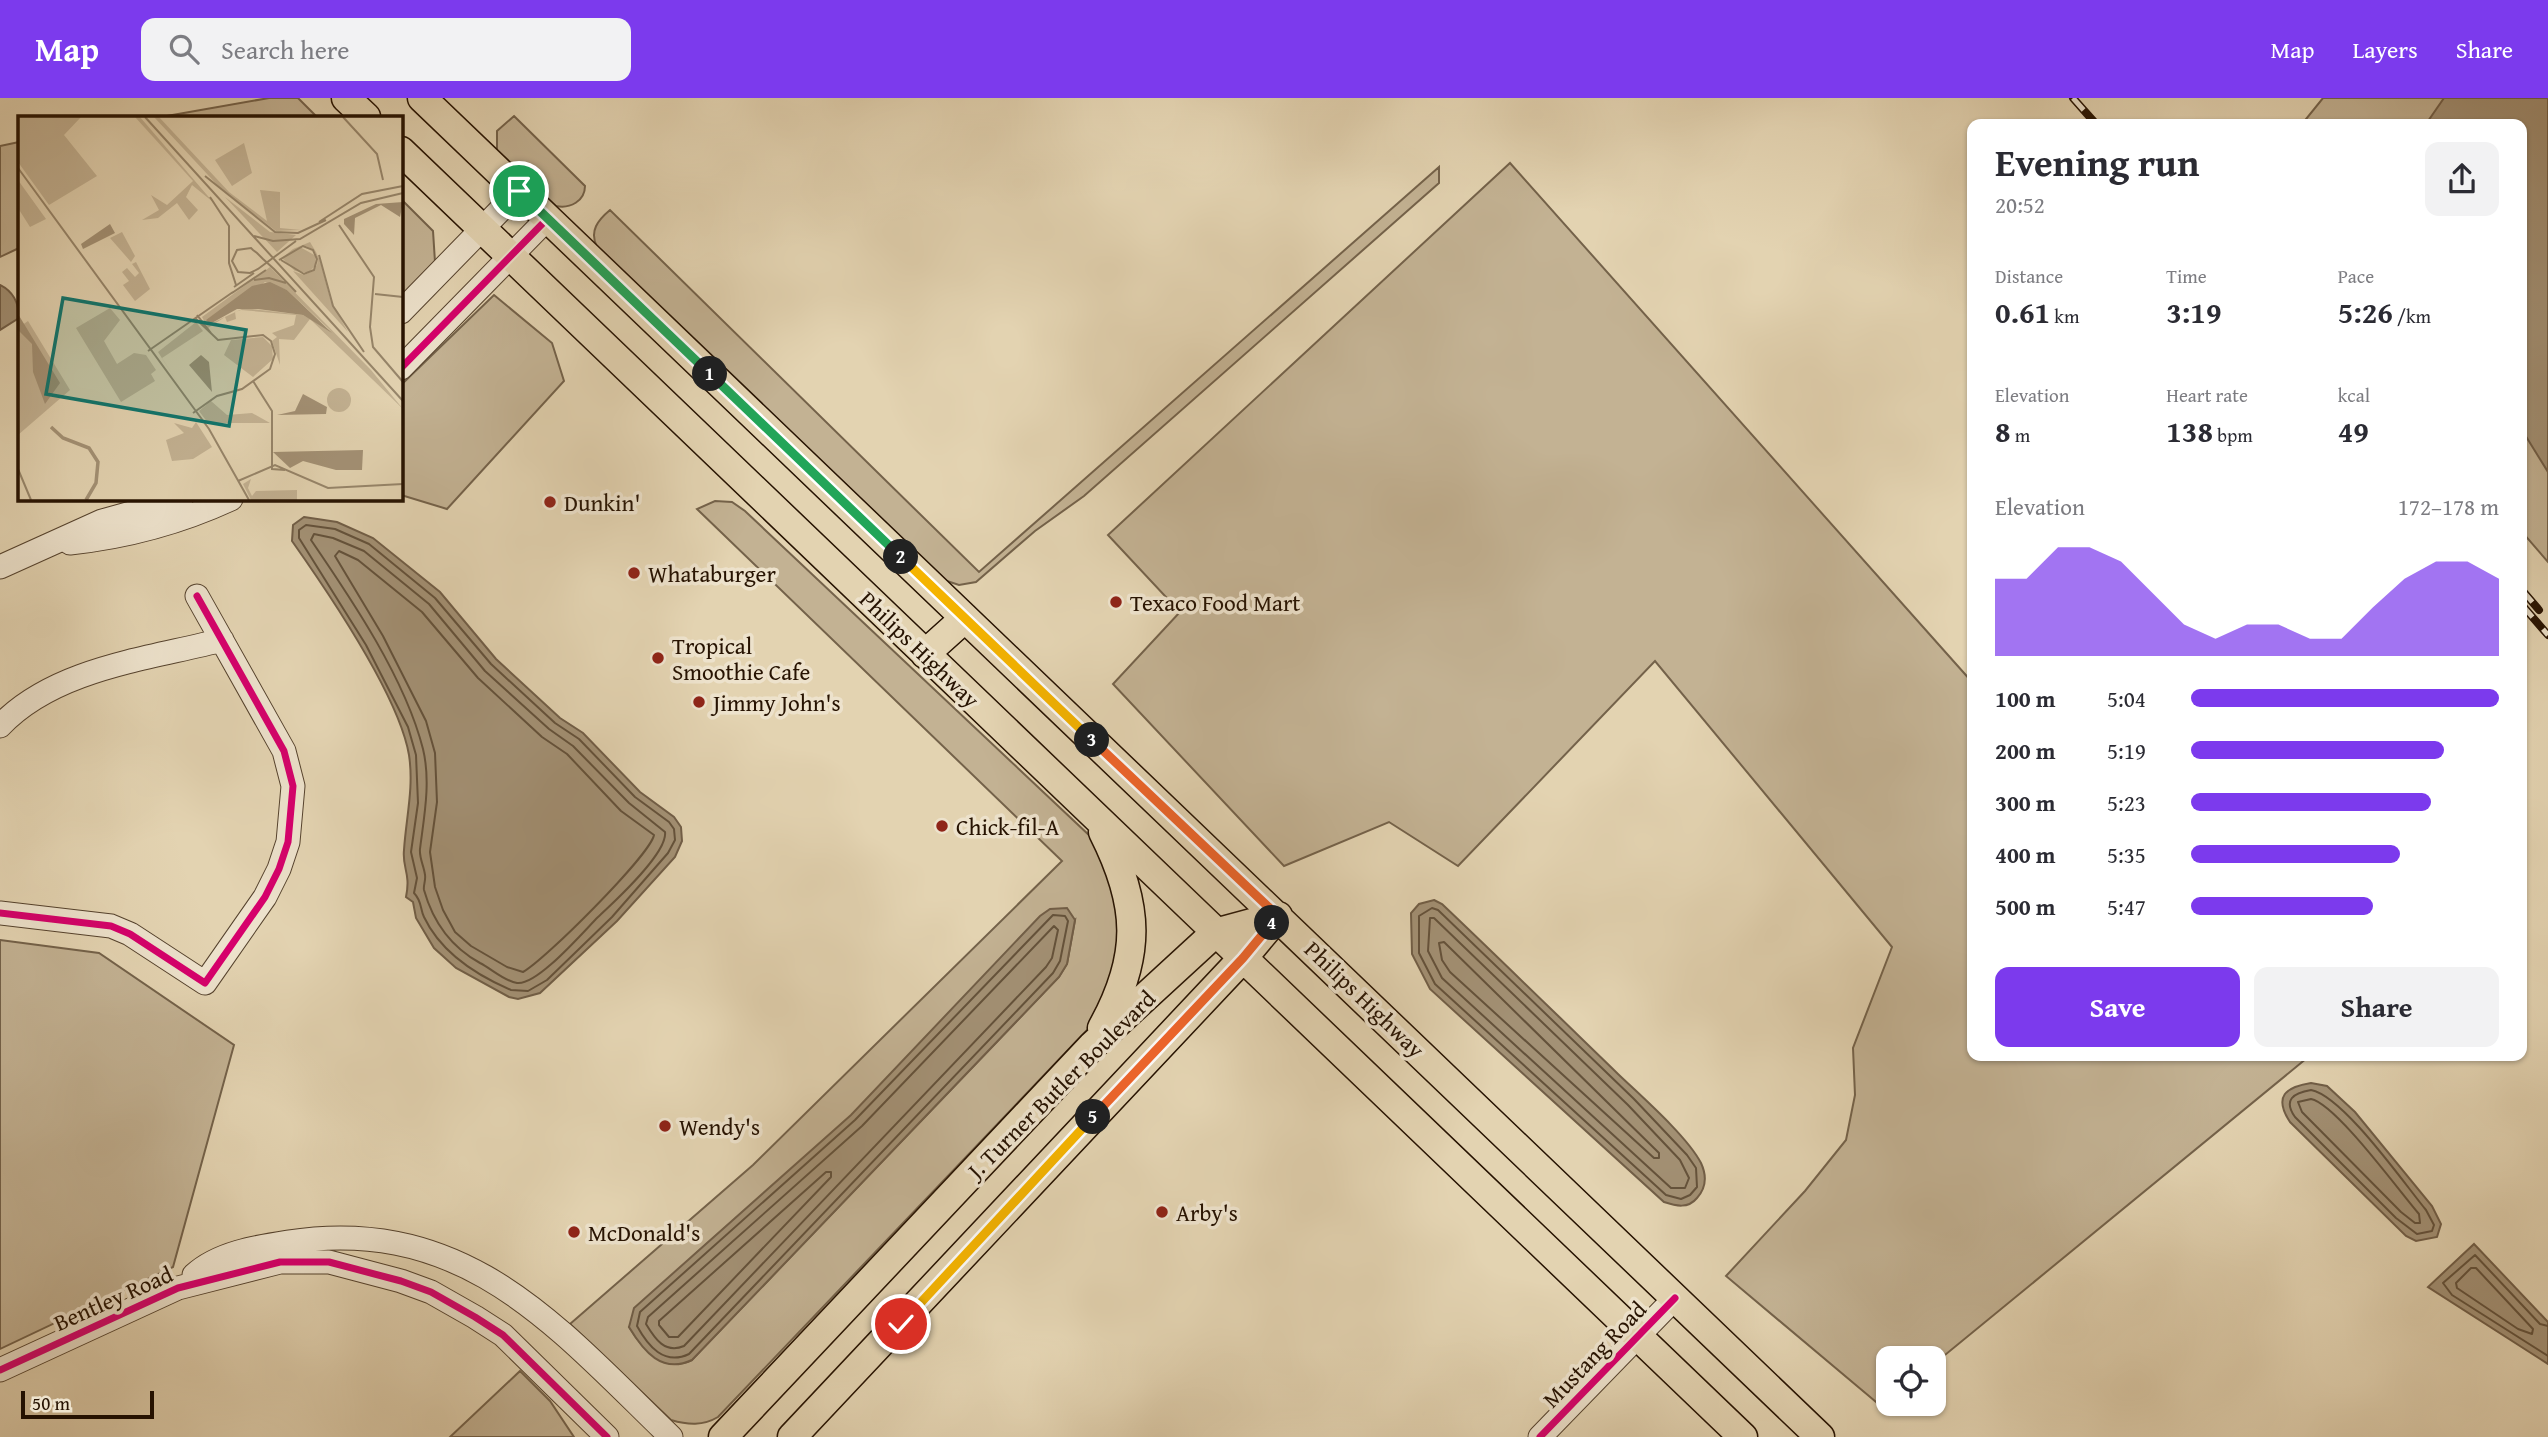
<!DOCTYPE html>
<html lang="en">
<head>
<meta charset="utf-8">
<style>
	:root { --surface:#fff; --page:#f2f2f3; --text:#2b2b33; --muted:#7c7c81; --accent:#7c3aed }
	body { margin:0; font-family:"Gentium Book Plus",serif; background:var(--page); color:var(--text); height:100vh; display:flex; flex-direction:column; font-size:26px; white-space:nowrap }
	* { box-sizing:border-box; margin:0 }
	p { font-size:23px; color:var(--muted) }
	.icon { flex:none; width:38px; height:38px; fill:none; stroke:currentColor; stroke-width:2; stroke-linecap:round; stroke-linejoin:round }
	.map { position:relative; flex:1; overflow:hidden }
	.panel { position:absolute; left:1967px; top:21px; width:560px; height:942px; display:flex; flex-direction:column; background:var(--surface); border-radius:14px; box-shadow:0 2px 5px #0004 }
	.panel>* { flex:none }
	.tools { position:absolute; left:1876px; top:1248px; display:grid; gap:14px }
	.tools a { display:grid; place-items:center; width:70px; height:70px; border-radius:14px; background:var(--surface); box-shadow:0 2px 5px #0004; font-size:35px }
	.scale { position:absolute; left:21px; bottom:18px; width:133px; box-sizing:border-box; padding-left:7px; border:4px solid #261201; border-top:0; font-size:19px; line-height:24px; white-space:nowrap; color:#261201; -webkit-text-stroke:5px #ede2cc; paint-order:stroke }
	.pin { position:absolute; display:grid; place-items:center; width:60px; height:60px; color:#fff; margin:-30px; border:4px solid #fff; border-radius:50%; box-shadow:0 2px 7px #0007 }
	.km { position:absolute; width:35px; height:35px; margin:-18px; border-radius:50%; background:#222; color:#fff; font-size:19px; line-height:35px; text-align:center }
	.round { display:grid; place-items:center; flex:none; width:74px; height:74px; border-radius:14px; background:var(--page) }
	.headline { display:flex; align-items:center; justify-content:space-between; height:119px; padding:0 28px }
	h1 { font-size:38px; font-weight:600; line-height:52px }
	.stats { display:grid; grid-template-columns:repeat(3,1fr); gap:10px; height:119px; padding:7px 28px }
	.stats div { display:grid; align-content:center }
	.stats b { font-size:30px; font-weight:600 }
	.stats small { font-size:19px; font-weight:400 }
	.stats p { font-size:19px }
	.chart { height:196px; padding:14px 28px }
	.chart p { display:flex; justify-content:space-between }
	.chart svg { width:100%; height:126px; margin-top:7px; fill:var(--accent); opacity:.7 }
	.button { display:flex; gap:14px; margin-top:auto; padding:14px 28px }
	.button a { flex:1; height:80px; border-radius:14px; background:var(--accent); color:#fff; font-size:28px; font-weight:600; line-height:80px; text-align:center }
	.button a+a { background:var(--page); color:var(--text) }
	ul { padding:0 28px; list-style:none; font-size:23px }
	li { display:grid; grid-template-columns:112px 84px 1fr; align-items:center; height:52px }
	li i { height:18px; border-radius:9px; background:var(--accent) }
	header { display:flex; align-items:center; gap:42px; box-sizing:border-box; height:98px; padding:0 35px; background:var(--accent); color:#fff }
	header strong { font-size:33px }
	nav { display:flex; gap:38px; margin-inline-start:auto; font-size:24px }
	.search { width:490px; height:63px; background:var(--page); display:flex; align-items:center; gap:18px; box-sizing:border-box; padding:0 24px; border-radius:14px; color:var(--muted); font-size:26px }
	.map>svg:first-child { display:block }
	.green { fill:#c3b293; stroke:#74624a; stroke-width:2; fill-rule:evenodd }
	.water { fill:#a39175; stroke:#715e47; stroke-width:2 }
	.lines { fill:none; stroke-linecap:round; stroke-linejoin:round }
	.shore { stroke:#64523b; stroke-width:2 }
	.minor-casing { stroke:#55422d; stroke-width:25 }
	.major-casing { stroke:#261201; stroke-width:31 }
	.minor { stroke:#ede2cc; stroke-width:23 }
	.major { stroke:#e3d3b1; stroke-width:28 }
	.rail-casing { stroke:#261201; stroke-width:8 }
	.rail { stroke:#ede2cc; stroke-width:5; stroke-dasharray:16; stroke-linecap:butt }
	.cycleway-casing { stroke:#ede2cc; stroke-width:11 }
	.cycleway { stroke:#d6006c; stroke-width:7 }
	.split-1-casing { stroke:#fff; stroke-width:14 }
	.split-2-casing { stroke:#fff; stroke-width:14 }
	.split-3-casing { stroke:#fff; stroke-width:14 }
	.split-4-casing { stroke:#fff; stroke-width:14 }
	.split-5-casing { stroke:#fff; stroke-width:14 }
	.split-6-casing { stroke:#fff; stroke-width:14 }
	.split-1 { stroke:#22a559; stroke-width:9 }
	.split-2 { stroke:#22a559; stroke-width:9 }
	.split-3 { stroke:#f5b400; stroke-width:9 }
	.split-4 { stroke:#f0652b; stroke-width:9 }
	.split-5 { stroke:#f0652b; stroke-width:9 }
	.split-6 { stroke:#f5b400; stroke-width:9 }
	.poi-dot { fill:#8f2418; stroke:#ede2cc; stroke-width:2.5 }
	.labels { text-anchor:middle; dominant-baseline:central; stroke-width:7; stroke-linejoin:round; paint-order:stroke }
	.poi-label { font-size:23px; fill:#261201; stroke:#ede2cc; text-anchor:start }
	.street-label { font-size:23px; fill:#261201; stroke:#ede2cc }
	.inset-river { fill:none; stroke:#a39175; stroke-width:3.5 }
	.inset-road { fill:none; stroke:#97866b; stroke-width:2 }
	.view { fill:#0f766e; fill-opacity:0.15; stroke:#0f766e; stroke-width:3.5 }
	.inset-edge { fill:none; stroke:#261201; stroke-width:3.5 }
</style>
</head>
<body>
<header>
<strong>Map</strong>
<div class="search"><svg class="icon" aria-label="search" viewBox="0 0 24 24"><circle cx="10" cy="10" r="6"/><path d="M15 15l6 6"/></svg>Search here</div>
<nav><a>Map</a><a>Layers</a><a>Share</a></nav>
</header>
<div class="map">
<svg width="2548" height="1339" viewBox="0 0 2548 1339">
	<rect width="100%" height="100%" fill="#e3d3b1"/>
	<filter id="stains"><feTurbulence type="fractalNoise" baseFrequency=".00286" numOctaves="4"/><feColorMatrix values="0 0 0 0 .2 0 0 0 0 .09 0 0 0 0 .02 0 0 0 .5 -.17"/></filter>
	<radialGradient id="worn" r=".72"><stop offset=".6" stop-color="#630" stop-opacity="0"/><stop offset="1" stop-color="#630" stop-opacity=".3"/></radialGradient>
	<!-- green -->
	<path class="green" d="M269,0H298L317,19H161Z
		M2323,0H2548V464L2522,434V26H2302Z
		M514,18L585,88C585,103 570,111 556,108L497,53V33Z
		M19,44V150L0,159V48Z
		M1510,65L1972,584V957L2307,960L1934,1266V1260H1888V1304L1882,1309L1726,1178L1805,1093L1846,1042L1855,997L1853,950L1892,849L1655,563L1458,768L1389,724L1284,768L1113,586L1180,514L1108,437Z
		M1439,69V85L1084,398L1035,433L976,484L959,487L944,482L597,149C589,133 598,122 610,112L979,474Z
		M401,101L433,133L435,164L401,199Z
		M494,197L552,245L564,283L447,411L401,397V287Z
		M715,403L732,404L745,413L1091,739L1107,761L1126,847L1089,930L718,1319C703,1328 688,1327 671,1322L570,1226L753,1067L1062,763L697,411ZM1075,822L1067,866L1059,879L692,1262C664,1275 643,1252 629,1229L693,1158Z
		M0,842L99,855L234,947L173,1169L0,1251Z
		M520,1273L550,1303L574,1339H450Z"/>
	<!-- water -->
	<path class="water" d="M2444,0H2548V374L2522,332V26H2426Z
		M0,187C14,194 19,205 19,220L0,232Z
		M304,419L337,424L373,440L440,494L496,561L560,620L583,635L640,694L674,719L681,729L682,743L675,759L617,823L540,895L518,901L509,899L456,870L434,850L416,820L413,804L406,799C411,775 402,770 404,752C406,720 414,690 409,657C399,598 328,494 292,443L293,427Z
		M1434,802L1442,806C1501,862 1559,919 1618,976C1641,998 1687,1038 1701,1065C1707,1078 1706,1090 1697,1100C1688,1111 1676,1108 1664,1104L1430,891L1412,856L1411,815L1419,806Z
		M1067,810L1075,822L1067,866L1059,879L692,1262C662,1276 644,1254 629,1229L634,1210L851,1017L1040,818L1050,811Z
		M2311,985L2327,988L2355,1014L2432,1108L2441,1126L2437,1139L2416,1143L2406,1138L2290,1024C2273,998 2286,989 2311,985Z
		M2474,1146L2548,1224V1266L2428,1189Z"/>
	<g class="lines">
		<!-- shore -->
		<path class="shore" d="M306,427L335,431L369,446L435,500L491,566L555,625L579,641L635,699L669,724L674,731L675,742L668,755L612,819L547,882L528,893L511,892C476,877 441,855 424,819C420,811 422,803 414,795L417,780L411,754L418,705L416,657L408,629L366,547L299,440V432Z
			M314,436L333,440L364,453L429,506L485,573L549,631L573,648L629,705L665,734C668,755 614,804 598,819C583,834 537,888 517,885C504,883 492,871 480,865C451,849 433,824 424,792C423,788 426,782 425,777C424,768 419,760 420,751C424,719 431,684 423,651C405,580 352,502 311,442Z
			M339,453L358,462L422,514L478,580L542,639L567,656L621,713L654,737C650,757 545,862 523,874L507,869L471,848L455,834L443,812L435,789L430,754L437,704L435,655L426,623L383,538L335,458Z
			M1432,810L1438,812L1634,1001L1687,1057L1696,1070L1697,1089L1690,1097L1681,1101L1666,1097L1435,886L1419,855V818Z
			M1053,817L1065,818L1068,823L1060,863L1053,875L689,1256C664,1268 648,1248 637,1228L640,1214L855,1022Z
			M1430,820H1434L1628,1007L1680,1062L1689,1080L1685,1090H1671L1442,880L1428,853Z
			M1054,828L1058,832L1052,860L1046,869L684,1248C665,1256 655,1241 646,1226L648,1219L862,1028Z
			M1444,844L1659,1055V1060H1654L1450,874L1442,862L1439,845Z
			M2311,992C2343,998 2403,1084 2426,1112L2434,1127L2432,1133L2417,1136L2396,1120L2295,1019C2283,1002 2293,995 2311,992Z
			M2311,1001C2336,1006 2399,1093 2419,1116L2420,1125H2415L2401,1114L2302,1014L2298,1004Z
			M826,1074H831V1079L678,1239H669L659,1227V1223Z
			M2471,1170H2476L2533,1231L2532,1236L2518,1231L2457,1190L2456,1185Z
			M2548,1228L2540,1226L2475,1157L2443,1185L2452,1197L2548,1258"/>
		<!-- minor casing -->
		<g class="minor-casing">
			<path id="minor" d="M401,214L519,93
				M401,270L548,120
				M70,445C127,439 179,425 231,401
				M0,469L102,423L181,401
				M0,628C55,570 149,561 222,542
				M0,815L111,828L130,836L205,885L265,799L279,771L288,744L293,688L284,653L197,498
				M194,1177C218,1155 256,1149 288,1144C466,1117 556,1228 671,1339
				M0,1272L178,1190L280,1164H329L401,1183L431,1194L475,1219L503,1237L607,1339
				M1540,1339L1675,1200"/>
		</g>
		<!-- major casing -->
		<g class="major-casing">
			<path id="major" d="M346,0L366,19
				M422,0L1820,1339
				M401,53L1743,1339
				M925,556L965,520
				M1102,930C1142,858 1140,807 1103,734
				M723,1339L1092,948L1215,835L1278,818
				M792,1339L1243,860L1278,818"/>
		</g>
		<!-- minor -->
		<use href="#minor" class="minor"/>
		<!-- major -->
		<use href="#major" class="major"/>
		<!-- rail casing -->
		<g class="rail-casing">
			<path id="rail" d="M2073,0L2096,26
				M2522,492L2539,512
				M2522,507L2548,537"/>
		</g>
		<!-- rail -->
		<use href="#rail" class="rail"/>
		<!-- cycleway casing -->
		<g class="cycleway-casing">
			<path id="cycleway" d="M401,270L548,120
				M0,815L111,828L130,836L205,885L265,799L279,771L288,744L293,688L284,653L197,498
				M0,1272L178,1190L280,1164H329L401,1183L431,1194L475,1219L503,1237L607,1339
				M1540,1339L1675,1200"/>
		</g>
		<!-- cycleway -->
		<use href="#cycleway" class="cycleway"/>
	</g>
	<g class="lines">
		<!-- split-1 casing -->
		<g class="split-1-casing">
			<path id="split-1" d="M519,93L710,276"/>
		</g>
		<!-- split-2 casing -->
		<g class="split-2-casing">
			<path id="split-2" d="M710,276L901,459"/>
		</g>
		<!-- split-3 casing -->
		<g class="split-3-casing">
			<path id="split-3" d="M901,459L1092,642"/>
		</g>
		<!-- split-4 casing -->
		<g class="split-4-casing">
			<path id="split-4" d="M1092,642L1278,818L1272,825"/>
		</g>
		<!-- split-5 casing -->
		<g class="split-5-casing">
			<path id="split-5" d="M1093,1019L1243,860L1272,825"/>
		</g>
		<!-- split-6 casing -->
		<g class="split-6-casing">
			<path id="split-6" d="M901,1226L1093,1019"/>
		</g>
		<!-- split-1 -->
		<use href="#split-1" class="split-1"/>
		<!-- split-2 -->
		<use href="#split-2" class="split-2"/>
		<!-- split-3 -->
		<use href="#split-3" class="split-3"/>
		<!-- split-4 -->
		<use href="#split-4" class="split-4"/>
		<!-- split-5 -->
		<use href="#split-5" class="split-5"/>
		<!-- split-6 -->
		<use href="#split-6" class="split-6"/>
	</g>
	<!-- markers -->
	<g class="poi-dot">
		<circle cx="550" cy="404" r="7"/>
		<circle cx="634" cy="475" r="7"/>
		<circle cx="1116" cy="504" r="7"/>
		<circle cx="658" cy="560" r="7"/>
		<circle cx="699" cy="604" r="7"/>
		<circle cx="942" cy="728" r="7"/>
		<circle cx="665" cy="1028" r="7"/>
		<circle cx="1162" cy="1114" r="7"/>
		<circle cx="574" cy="1134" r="7"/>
	</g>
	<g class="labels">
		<!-- poi labels -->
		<g class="poi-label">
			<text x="564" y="404">Dunkin'</text>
			<text x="648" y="475">Whataburger</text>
			<text x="1130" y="504">Texaco Food Mart</text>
			<text x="672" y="547">Tropical<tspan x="672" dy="26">Smoothie Cafe</tspan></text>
			<text x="713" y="604">Jimmy John's</text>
			<text x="956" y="728">Chick-fil-A</text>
			<text x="679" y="1028">Wendy's</text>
			<text x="1176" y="1114">Arby's</text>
			<text x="588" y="1134">McDonald's</text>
		</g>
		<!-- street labels -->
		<g class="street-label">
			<text transform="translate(920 551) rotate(44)">Philips Highway</text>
			<text transform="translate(1365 901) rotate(44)">Philips Highway</text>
			<text transform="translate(1061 986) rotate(-45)">J. Turner Butler Boulevard</text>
			<text transform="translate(113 1200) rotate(-24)">Bentley Road</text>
			<text transform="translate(1594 1256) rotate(-46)">Mustang Road</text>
		</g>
	</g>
	<!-- overview -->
	<g transform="translate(18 18)">
		<rect width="385" height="385" fill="#e3d3b1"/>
		<path d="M1,1H63L46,19L79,60L31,89L0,46ZM117,1H122L195,86L174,69L168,81L180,94L171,104L159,87L140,102L124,104L141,94L133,79L149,89L175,65ZM136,1H141L211,76L249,105L242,74L262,76V112L283,114L258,115L203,73ZM226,27L234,57L214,70L197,44ZM0,64L28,103L12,111L0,92ZM207,81L252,116L278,119L259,136ZM104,116L117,140L113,146L92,122ZM292,126L298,136L302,145L313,186L330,216L275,155L286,159L295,155L299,149L300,143L296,134L288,130L282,131L298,140L297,150L290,157L277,155L264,142L275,133ZM118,146L132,173L117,185L105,169L111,165L104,156L109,152L117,161L121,157L114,148ZM252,151L353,254L385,293L292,203L276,224L261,223L262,249L254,225L259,221L254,217L276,209L278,199L223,194L217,196L218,203L209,206L207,201L190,212L184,201ZM247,166L269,174L313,215L285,199L226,192L192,208ZM92,192L102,204L86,225L99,248L116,237L128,239L138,254L133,258L137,265L103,286L58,212ZM10,205L52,274L0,319V212ZM178,206L185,215L144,242L163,272L140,236ZM245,221L254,230L255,243L235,261L206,239L213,224ZM309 284a12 12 0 1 1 24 0a12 12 0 1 1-24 0ZM193,285L209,299L234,297L252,307H190L181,295ZM178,306L194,331L175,343L154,345L148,324L166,317L156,307L174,312ZM233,363L230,372L234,380L238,375L279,374V384H233L225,368Z" fill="#c3b293" fill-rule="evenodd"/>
		<path d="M385,86L382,101L363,89L337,102L336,119L326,108V103L358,88ZM92,108L97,117L65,133L63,128ZM252,166L269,174L314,217L285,199L240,193H219L192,208L188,204L234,170ZM0,198L42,267L27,288L15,256L14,228L0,214ZM183,239L191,246L194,276L171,249ZM285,278L309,291L308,298L259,299L277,295ZM345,334L344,354H318L285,345L272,352L255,336Z" fill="#a39175"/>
		<path class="inset-river" d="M33,311L45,322L71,332L80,346L78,367L68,384"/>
		<path class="inset-road" d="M127,1L385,285M325,1L359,38L365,64M0,52L191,313L231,384M187,60L257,116L280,117L308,104M192,81L211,110V147L218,169M301,106L344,78L385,70M321,109L356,161L352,211L355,231L385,266M236,120L255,125L282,123L343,87L385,77M278,125L263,136L240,153L232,157L220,156L214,145L219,134L233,132L235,134L239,137L245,143L256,153L278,176M301,139L315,190L346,236M261,144L285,130L295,134L299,143L296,154L286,158L263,144M236,164L251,162L268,167M216,171L236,157M214,177L248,154M357,178L385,181M179,199L193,217M130,235L215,176M235,265L254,295V353L267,354M175,297L199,280L224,273L252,253L257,238L253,225L245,219L200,224L177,202M0,353L13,384M220,365L257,349L310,372L385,368"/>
		<path class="view" d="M45,182L228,214L211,310L28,278Z"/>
		<rect width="385" height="385" class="inset-edge"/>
	</g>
	<rect width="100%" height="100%" filter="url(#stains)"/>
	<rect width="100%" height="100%" fill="url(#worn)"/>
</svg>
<div class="tools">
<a><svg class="icon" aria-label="locate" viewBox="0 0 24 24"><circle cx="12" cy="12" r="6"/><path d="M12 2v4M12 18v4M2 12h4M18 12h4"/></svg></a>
</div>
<div class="scale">50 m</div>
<div class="pin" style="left:519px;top:93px;background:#1e9e55"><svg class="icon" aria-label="arrive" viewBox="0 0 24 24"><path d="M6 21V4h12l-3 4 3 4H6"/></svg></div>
<div class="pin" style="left:901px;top:1226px;background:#d93025"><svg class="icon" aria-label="check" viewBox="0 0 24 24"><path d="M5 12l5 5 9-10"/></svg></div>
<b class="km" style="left:710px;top:276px">1</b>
<b class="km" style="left:901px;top:459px">2</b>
<b class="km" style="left:1092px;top:642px">3</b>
<b class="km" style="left:1272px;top:825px">4</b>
<b class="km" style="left:1093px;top:1019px">5</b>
<section class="panel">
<div class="headline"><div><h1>Evening run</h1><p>20:52</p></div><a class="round"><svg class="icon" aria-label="share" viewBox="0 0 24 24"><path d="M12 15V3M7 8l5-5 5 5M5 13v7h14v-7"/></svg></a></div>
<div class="stats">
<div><p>Distance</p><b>0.61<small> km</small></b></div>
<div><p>Time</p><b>3:19</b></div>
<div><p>Pace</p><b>5:26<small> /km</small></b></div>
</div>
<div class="stats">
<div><p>Elevation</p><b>8<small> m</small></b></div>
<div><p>Heart rate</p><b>138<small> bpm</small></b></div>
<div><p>kcal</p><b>49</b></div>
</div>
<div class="chart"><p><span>Elevation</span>172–178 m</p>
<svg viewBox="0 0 160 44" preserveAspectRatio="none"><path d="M0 44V17L10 17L20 6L30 6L40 11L50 22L60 33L70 38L80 33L90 33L100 38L110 38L120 27L130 17L140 11L150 11L160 17V44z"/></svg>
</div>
<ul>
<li><b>100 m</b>5:04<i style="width:100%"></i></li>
<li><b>200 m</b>5:19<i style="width:82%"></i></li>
<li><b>300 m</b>5:23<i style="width:78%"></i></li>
<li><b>400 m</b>5:35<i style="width:68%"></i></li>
<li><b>500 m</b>5:47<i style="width:59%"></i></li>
</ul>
<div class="button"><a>Save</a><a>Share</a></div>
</section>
</div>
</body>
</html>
